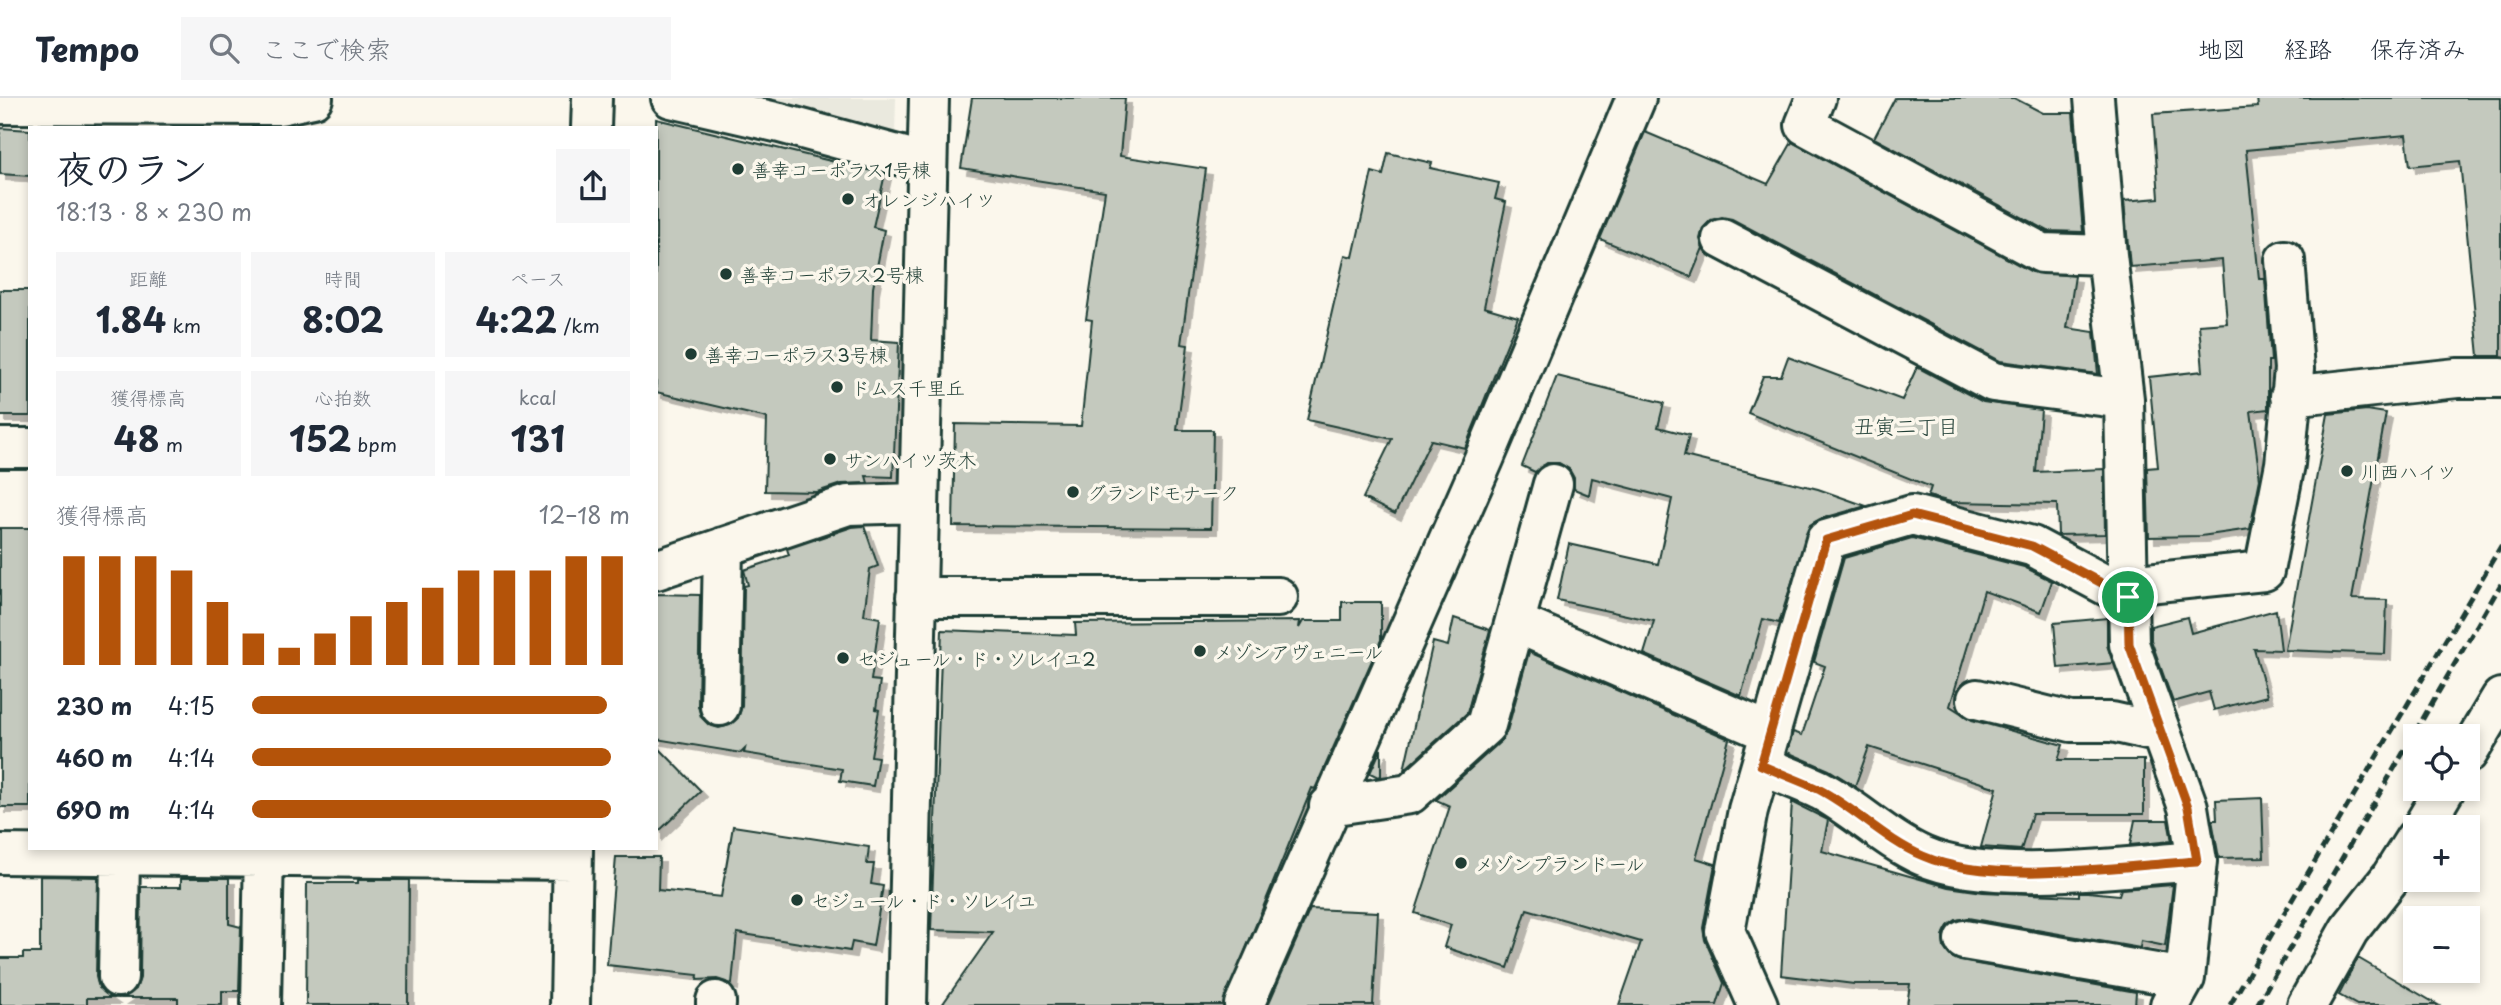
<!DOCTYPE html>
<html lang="ja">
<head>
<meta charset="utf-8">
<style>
	:root { --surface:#fff; --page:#f6f6f7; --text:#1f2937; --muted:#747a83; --line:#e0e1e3; --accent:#b45309 }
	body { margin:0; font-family:"Playpen Sans","Klee One",sans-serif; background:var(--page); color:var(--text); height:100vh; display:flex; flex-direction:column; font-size:26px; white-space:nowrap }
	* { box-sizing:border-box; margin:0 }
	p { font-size:23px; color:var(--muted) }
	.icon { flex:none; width:38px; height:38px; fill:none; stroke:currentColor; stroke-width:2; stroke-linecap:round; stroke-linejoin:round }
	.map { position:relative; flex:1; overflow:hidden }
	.panel { position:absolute; left:28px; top:28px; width:630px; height:724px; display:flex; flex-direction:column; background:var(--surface); border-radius:0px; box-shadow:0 4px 10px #0003 }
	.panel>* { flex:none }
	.buttons { position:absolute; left:2403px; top:626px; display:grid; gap:14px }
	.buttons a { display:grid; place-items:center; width:77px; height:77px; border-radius:0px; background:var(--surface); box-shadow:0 4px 10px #0003; font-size:35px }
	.pin { position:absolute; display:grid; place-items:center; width:60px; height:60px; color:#fff; margin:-30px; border:4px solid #fff; border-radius:50%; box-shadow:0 2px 7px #0007 }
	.round { display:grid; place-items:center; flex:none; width:74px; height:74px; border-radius:0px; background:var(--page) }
	.overview { display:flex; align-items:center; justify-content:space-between; height:119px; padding:0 28px }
	h1 { font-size:38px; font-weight:700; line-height:52px }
	.metrics { display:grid; grid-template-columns:repeat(3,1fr); gap:10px; height:119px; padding:7px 28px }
	.metrics div { display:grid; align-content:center; border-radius:0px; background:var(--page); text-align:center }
	.metrics b { font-size:35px; font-weight:700 }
	.metrics small { font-size:19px; font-weight:400 }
	.metrics p { font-size:19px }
	.chart { height:196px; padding:14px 28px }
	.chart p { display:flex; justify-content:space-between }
	.chart svg { width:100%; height:126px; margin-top:7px; stroke:var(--accent); stroke-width:6 }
	ul { padding:0 28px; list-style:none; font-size:23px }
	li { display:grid; grid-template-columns:112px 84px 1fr; align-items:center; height:52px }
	li i { height:18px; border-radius:9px; background:var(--accent) }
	header { display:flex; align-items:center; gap:42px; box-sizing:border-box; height:98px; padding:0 35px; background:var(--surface); border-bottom:2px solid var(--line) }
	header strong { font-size:33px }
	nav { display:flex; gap:38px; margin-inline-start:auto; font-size:24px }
	.search { width:490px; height:63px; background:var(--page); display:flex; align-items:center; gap:18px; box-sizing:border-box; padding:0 24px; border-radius:0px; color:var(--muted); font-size:26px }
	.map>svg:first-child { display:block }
	.built { fill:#eae9de }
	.building { fill:#c4c9be; stroke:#1f3d34; stroke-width:2; filter:url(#shadow) }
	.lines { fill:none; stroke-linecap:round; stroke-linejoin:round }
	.minor-casing { stroke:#1f3d34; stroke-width:44 }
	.minor { stroke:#fbf7ec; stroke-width:38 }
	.rail { stroke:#1f3d34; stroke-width:5; stroke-dasharray:10 5; stroke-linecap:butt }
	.route-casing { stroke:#fff; stroke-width:14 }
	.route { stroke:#b45309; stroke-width:9 }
	.poi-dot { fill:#1f3d34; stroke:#fbf7ec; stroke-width:2.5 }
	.labels { text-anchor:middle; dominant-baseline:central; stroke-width:7; stroke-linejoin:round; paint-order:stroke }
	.poi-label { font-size:19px; fill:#1f3d34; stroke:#fbf7ec; text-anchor:start }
	.neighbourhood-label { font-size:21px; fill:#1f3d34; stroke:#fbf7ec }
</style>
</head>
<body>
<header>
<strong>Tempo</strong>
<div class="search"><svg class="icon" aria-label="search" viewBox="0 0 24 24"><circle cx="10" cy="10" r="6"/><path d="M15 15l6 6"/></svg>ここで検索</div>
<nav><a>地図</a><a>経路</a><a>保存済み</a></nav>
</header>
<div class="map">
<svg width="2501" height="907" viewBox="0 0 2501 907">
	<defs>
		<filter id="shadow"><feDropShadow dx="6" dy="6" stdDeviation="0" flood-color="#0004"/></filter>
	</defs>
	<rect width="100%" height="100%" fill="#fbf7ec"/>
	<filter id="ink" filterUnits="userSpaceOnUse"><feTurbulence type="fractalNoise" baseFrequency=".0143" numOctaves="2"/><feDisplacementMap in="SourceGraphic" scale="14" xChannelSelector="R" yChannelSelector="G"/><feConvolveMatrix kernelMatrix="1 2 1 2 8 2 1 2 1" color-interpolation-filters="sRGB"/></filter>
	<g filter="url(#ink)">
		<!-- built -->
		<path class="built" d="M743,0H896L895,37Z"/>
		<!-- building -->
		<path class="building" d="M972,0H1125L1120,58L1206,71L1181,246L1188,247L1177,332H1213L1211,430L953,428L955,326L1081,328L1092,222L1086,221L1105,93L961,70Z
			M1895,0H2014L2043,15H2073L2083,134L2048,133L1874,40Z
			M2257,0H2501V258H2479L2460,63L2410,68L2406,37L2246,52L2259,181H2265L2271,263H2268V311L2251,313L2260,381L2250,431L2201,438L2149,439L2147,370L2158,369L2149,279L2203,273L2199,227L2227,225L2222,162L2130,169L2124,103L2159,100L2153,16L2258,9Z
			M656,21L885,76L873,129L884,132L873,190L871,242L899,244L893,379L866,378L868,385L841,386L817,394L765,393L767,320L656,294Z
			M0,30L30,32V78L0,76Z
			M1645,34L1768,86L1792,44L2032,174L2075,178L2067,230L2094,234L2098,276L2000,263L1732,121L1722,119L1711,122L1703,130L1700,141L1703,150L1691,179L1600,141Z
			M1388,55L1432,65L1430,70L1499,85L1495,101L1506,104L1484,209L1518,219L1465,350L1431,342L1395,416L1363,400L1392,341L1307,322L1345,157L1353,159L1372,74L1383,77Z
			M0,192H30V318H0Z
			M1788,259L1902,302L1917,269L1983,304L2041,312L2036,374L2104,371L2105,436L2058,437L2057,406L1951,404L1928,398L1931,389L1748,315L1763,278H1781Z
			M1557,278L1664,305L1658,329L1689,337L1684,358L1818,391L1866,408L1820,421L1810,427L1779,525L1763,521L1741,598L1644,556L1654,523L1557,502L1569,446L1658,466L1672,401L1592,380L1589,397L1574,391V380L1569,371L1559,365H1547L1535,374L1522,368Z
			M2367,312L2386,315L2352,501L2387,502L2385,556L2285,552L2328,316Z
			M864,428L878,468L870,471L864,517L880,520L871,582L880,583L876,611L879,612L871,658L878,659L873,688L840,683L842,671L744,655L745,651L741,655L656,641V496L700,497L698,608L701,619L709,627L719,630L730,627L738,620L742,608L744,488L748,487L744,472L789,457L787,451L852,429Z
			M0,430H30V709H0Z
			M1912,440L2024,469L2052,483L2041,514L1984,493L1950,608L1972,622L2063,647L2058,662H2144V716H2032L2021,752L1981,749L1997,690L1869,649L1855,688L1829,672L1787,654L1793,634L1802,637L1825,568L1814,564L1844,460Z
			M1342,504H1381V542L1315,691L1312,690L1223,907H942L993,834L931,832L942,532L1076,537L1075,525L1300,523L1299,530L1303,523H1342Z
			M2276,512L2281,552L2254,551L2267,598L2214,612L2209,594L2173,604L2151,542V528L2187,519L2191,535Z
			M1454,520L1490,532L1467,615L1404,672L1433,544L1448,548Z
			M2107,520V547L2113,565L2058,570L2054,525Z
			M1529,554L1729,641L1696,760L1715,766L1703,830L1705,842L1724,885L1717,907H1619L1641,844L1527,811L1508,870L1444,849L1451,827L1415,815L1450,708L1436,702L1501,643L1507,633Z
			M656,647L701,693L656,736Z
			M1381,651V678L1378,679L1370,675Z
			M2262,700L2264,759L2219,760L2212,722H2217L2216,702Z
			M1792,704L1828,722L1822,753L1948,789L1983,794L2079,798V794H2088L2119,797L2121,791L2173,787L2165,848L2141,843L2140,850L1968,820L1956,822L1948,828L1943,838L1944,850L1951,859L1960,863L2136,894L2135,907H1907L1910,886H1854L1781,877Z
			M2135,722H2168L2172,743L2130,747Z
			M733,728L869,749L867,766H874L871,786L883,788L873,848L852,844L850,853L737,835L732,886L717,881L697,882L698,877L607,867L616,759H659L658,792L721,799Z
			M40,778L98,779L96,879L99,890L113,900H87V907H0V860H23V855H40Z
			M181,780H229V826L241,829L239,893H222V907H178V900H123L136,891L140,880L141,789H181Z
			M358,782H409L408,907H306L307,785H358Z
			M1310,811L1378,814L1373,907H1268Z
			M2358,860L2438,907H2357L2339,897Z"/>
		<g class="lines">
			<!-- minor casing -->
			<g class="minor-casing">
				<path id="minor" d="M671,0L780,25L927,65
					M1816,0L1805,27L2042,155L2107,157
					M2094,0L2107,157L2124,301L2129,546L2188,709L2197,763L2185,880L2170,907
					M0,6L280,7L313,0
					M591,30L592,0
					M1722,141L1993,284L2124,301
					M2290,298L2457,280H2501
					M0,350H30
					M656,472L848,407L918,405
					M2128,487L2264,473L2285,366L2294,271L2285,162
					M916,499H1278
					M1516,525L1771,635
					M1977,601L2071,624H2112L2161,635
					M720,608L723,449
					M2468,655L2501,600
					M1761,667C1781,676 1801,683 1820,692C1856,711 1885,741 1923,758C1991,788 2122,768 2197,763
					M1329,708L1410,696L1486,627L1553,386
					M2422,730L2445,691
					M0,756L572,762
					M1964,842L2185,880
					M118,879L120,758
					M261,907L264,751
					M570,907L573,751
					M716,907V903
					M907,907L929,0
					M1244,907L1484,361L1636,0
					M1758,907L1725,833L1748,712L1826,442L1912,417L2032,448L2128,499
					M2307,907L2349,832L2391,779L2415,741"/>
			</g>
			<!-- minor -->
			<use href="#minor" class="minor"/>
			<!-- rail -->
			<path class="rail" d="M2230,907L2501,448
				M2257,907L2501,486"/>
		</g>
	</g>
	<g class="lines" filter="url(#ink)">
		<!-- route casing -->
		<g class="route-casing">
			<path id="route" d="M1912,417L2032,448L2128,499L2129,546L2188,709L2197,763C2122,768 1991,788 1923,758C1885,742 1856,711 1820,692C1801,683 1781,676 1761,667L1826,442Z"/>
		</g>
		<!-- route -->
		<use href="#route" class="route"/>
	</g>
	<!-- markers -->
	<g class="poi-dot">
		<circle cx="738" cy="71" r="7"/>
		<circle cx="848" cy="101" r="7"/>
		<circle cx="726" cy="176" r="7"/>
		<circle cx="691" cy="256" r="7"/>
		<circle cx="837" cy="289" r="7"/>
		<circle cx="830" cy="361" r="7"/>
		<circle cx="2347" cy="373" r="7"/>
		<circle cx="1073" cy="394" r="7"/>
		<circle cx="1200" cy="553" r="7"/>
		<circle cx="843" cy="560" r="7"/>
		<circle cx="1461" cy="765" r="7"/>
		<circle cx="797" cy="802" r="7"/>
	</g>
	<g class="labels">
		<!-- poi labels -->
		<g class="poi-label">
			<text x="752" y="71">善幸コーポラス1号棟</text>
			<text x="862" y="101">オレンジハイツ</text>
			<text x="740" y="176">善幸コーポラス2号棟</text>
			<text x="705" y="256">善幸コーポラス3号棟</text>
			<text x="851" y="289">ドムス千里丘</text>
			<text x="844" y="361">サンハイツ茨木</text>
			<text x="2361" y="373">川西ハイツ</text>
			<text x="1087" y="394">グランドモナーク</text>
			<text x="1214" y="553">メゾンアヴェニール</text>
			<text x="857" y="560">セジュール・ド・ソレイユ2</text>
			<text x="1475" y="765">メゾンプランドール</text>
			<text x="811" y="802">セジュール・ド・ソレイユ</text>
		</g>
		<!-- neighbourhood labels -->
		<g class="neighbourhood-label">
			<text x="1906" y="327">丑寅二丁目</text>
		</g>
	</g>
</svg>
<div class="buttons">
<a><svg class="icon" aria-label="locate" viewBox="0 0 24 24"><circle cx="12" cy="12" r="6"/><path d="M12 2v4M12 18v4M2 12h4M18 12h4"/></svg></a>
<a>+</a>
<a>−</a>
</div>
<div class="pin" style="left:2128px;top:499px;background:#1e9e55"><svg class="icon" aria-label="arrive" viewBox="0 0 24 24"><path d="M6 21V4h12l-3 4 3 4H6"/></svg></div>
<section class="panel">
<div class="overview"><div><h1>夜のラン</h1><p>18:13 · 8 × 230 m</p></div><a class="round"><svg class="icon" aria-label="share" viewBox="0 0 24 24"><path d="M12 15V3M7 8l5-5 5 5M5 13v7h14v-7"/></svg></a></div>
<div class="metrics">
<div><p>距離</p><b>1.84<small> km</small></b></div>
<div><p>時間</p><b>8:02</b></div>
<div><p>ペース</p><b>4:22<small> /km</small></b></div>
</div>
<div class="metrics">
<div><p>獲得標高</p><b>48<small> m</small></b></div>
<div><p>心拍数</p><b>152<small> bpm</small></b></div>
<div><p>kcal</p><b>131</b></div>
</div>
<div class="chart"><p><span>獲得標高</span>12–18 m</p>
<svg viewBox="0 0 160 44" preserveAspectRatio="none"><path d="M5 44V6M15 44V6M25 44V6M35 44V11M45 44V22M55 44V33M65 44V38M75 44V33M85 44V27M95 44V22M105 44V17M115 44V11M125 44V11M135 44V11M145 44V6M155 44V6"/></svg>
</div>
<ul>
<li><b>230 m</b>4:15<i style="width:94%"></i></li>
<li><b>460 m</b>4:14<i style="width:95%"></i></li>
<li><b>690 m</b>4:14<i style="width:95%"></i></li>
</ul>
</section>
</div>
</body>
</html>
